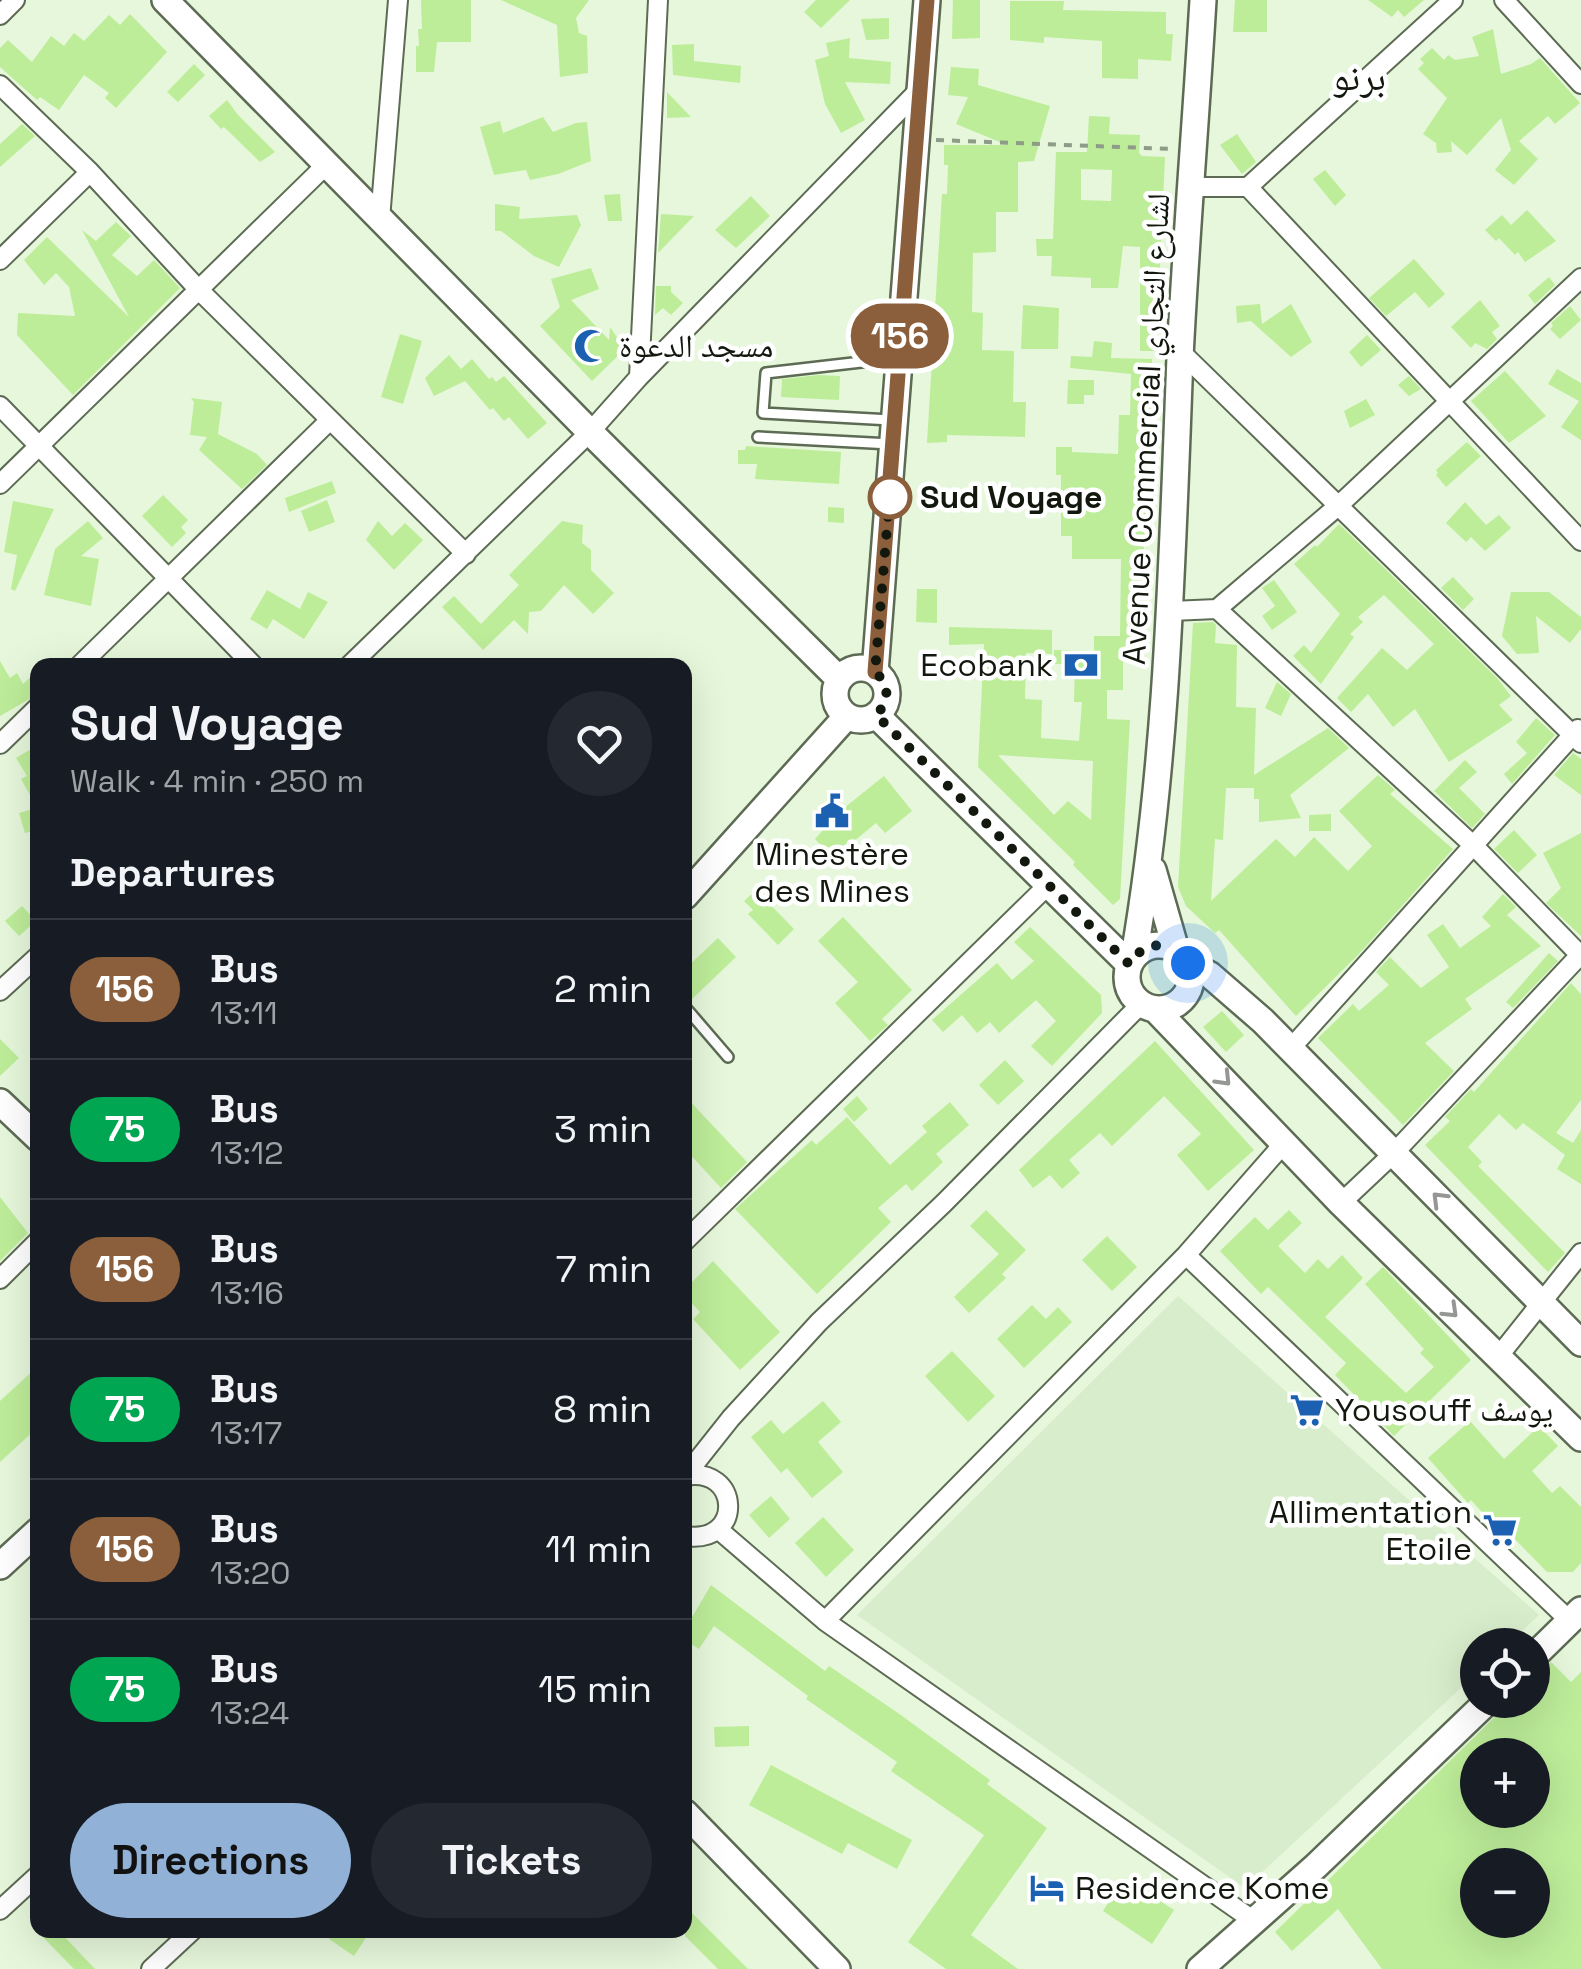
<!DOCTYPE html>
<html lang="en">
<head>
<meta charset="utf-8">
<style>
	body { margin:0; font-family:"Space Grotesk","Noto Naskh Arabic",sans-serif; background:#242831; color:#f1f3f6; height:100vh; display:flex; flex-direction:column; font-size:38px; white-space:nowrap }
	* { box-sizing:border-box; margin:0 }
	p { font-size:32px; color:#9ea1a6 }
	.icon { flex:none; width:55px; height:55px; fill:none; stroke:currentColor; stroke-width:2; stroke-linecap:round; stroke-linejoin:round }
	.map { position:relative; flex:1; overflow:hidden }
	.details { position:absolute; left:30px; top:658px; width:662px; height:1280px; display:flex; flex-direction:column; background:#171b24; border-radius:20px; box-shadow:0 10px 40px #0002 }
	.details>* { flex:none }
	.badge { padding:0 20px; border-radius:32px; font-size:35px; line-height:65px }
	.buttons { position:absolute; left:1460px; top:1628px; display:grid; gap:20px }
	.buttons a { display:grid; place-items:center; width:90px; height:90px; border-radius:50%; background:#171b24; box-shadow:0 10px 40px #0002; font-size:50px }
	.you { position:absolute; width:50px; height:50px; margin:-25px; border:8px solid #fff; border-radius:50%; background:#1a73e8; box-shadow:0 0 0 15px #1a73e833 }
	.map>.badge { position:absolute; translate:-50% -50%; box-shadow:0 0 0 5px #fff }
	h2 { padding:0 40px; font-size:38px; line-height:90px }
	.round { display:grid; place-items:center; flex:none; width:105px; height:105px; border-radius:52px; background:#242831 }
	.overview { display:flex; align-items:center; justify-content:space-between; height:170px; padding:0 40px }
	h1 { font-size:48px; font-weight:600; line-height:75px }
	.cta { display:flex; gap:20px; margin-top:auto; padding:20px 40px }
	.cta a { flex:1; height:115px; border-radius:60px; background:#91b1d7; color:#111; font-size:40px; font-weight:600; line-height:115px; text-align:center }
	.cta a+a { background:#242831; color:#f1f3f6 }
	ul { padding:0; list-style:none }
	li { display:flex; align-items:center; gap:30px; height:140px; padding:0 40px; border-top:2px solid #363941 }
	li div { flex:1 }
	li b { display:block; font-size:38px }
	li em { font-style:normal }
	li .badge { min-width:110px; font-weight:700; text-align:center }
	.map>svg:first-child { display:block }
</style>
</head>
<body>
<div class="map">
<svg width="1581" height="1969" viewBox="0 0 1581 1969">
	<rect width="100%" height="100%" fill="#e6f7db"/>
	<path fill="#d8edcb" d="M1178,1296L1539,1615L1507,1645H1478L1477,1673L1245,1888L857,1615Z"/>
	<path fill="#bded99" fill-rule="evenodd" d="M421,0H471V42H437L434,72H416V46H419L418,29H422Z
		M501,0H589L576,18L579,33L587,36L588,73L560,77L557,25Z
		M816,0H850L821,28L804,12Z
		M953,0H980V38L952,39Z
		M1235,0H1267V32H1233Z
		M1368,0H1424L1404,17L1398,10L1392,17Z
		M1010,1H1064L1063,10L1166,12V34H1173L1171,61L1138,59V79L1102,78V41L1044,37V43L1010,40Z
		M130,14L167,52L116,108L105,98L109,93L84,75L59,110L40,97L37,100L0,67V48L8,40L32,62L51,36L64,46L74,33L84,41L109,15L120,25Z
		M889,18V39L866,40L861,19Z
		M1493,29L1501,74L1531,64L1540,58L1580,103L1555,124L1548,116L1519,141L1538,159L1514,185L1495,170L1511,150L1501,118L1467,155L1451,141L1452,152L1437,153L1436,143L1423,134L1447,98L1418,69L1424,63L1420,59L1432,48L1444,60L1448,55L1455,60L1479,56L1472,37Z
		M850,38L849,58L891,62L890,84L845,82L865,120L841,133L825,104L815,60L829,56L826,43Z
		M694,44V61L741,66L740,83L673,75L672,45Z
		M194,64L205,75L178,102L167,92Z
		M951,67L979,69L978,85L1050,106L1034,161L1018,162V212H996V252L973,253L972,312L983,313L982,350L1014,351L1013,402H1026L1025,437L947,435V442L927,443L942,194H947L948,165H944V145H1007L956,124L968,97L948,95Z
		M667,92L691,117L667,118Z
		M227,100L238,115L275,152L260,162L224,127L221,129L209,116Z
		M1089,116L1110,117L1109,134L1140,135L1139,153L1142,156L1165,157L1159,289H1156V351H1140V247L1123,246L1118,288H1091V278L1051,276L1052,256H1037L1036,239H1053L1056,152H1087ZM1081,169L1112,170L1111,201L1081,200Z
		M543,117L553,132L576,123L587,122L591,161L558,174L530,180L526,170L494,175L480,127L500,121L503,133Z
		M22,124L35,136L0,167V144Z
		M1237,134L1256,162L1242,174L1220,145Z
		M1325,170L1346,195L1335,206L1313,179Z
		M620,194L622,221H608L604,195Z
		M751,196L770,216L736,248L715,230Z
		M495,204L520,207L519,219L577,215L581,225L559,267L534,256L501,231H495Z
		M1527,210L1556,241L1525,262L1518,252L1515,255L1499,238L1496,241L1485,230L1502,215L1511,225Z
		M661,214L694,216L658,253Z
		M116,222L131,236L112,255L137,276L154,260L180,288L73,395L17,335L18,313L75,316L69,287L56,273L44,285L24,260L47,237L129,317L82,230L96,241Z
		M1414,259L1445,294L1429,308L1415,292L1386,316L1369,298Z
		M591,268L599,289L571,300L609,340L610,327L625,349L592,381L540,326L560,307L551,279Z
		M1549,277L1555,285L1535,304L1528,295Z
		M656,286H671V292L683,303L671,315L663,308L655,315Z
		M1480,300L1500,326L1492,332L1497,339L1487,349L1475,343L1471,348L1451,327Z
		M1260,304L1262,324L1291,304L1312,342L1291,357L1251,321L1237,323L1236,306Z
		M1023,305L1059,308L1058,349H1021Z
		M1570,306L1581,320L1560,339L1550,329L1553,326L1551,323Z
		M400,334L422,341L403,404L381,397Z
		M1367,335L1381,350L1361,367L1349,352Z
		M1094,341L1112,343L1111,358L1152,359L1143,567H1147V620L1139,619V657H1123V690H1107V719L1130,720L1120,899L1113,905L1073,865L1075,862L978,767L984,644L949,645V627L1052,630V654L1026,653L1025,699L1042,700L1041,738L1079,741L1082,702H1074L1075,664H1054V650L1094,651V636H1120L1121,559H1072V536H1061V475H1056V447H1072V452L1118,454L1119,415H1130L1131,374L1070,368L1071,356L1092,357ZM998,755L1093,761L1091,820L1068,801L1054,815Z
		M449,355L461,369L472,359L489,379L492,377L496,382L504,376L547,423L528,439L509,417L504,421L493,408L490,410L465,381L434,396L425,378Z
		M1557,369L1581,383V440L1561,427L1579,401L1548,384Z
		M1505,371L1546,416L1509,443L1471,401Z
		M819,375L840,376L839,400L781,397L782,379Z
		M1409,376L1421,389L1409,396L1398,385Z
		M1068,380H1094V395H1084V404H1067Z
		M191,398L222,402L218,434L257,454L267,465L242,489L199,450L207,437L190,435L194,402Z
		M1366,399L1375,415L1350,428L1344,411Z
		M1467,442L1481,456L1446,487L1436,475L1438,473L1436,470Z
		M746,446L841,452L839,484L755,479L757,464H738V450H745Z
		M332,481L336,493L289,512L285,498Z
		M163,495L188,520L181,527L186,533L172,547L142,516Z
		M327,500L335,522L309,532L301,511Z
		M13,501L54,509L15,591L11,589L17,555L4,552Z
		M1465,502L1486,525L1499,515L1511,528L1485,551L1471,537L1466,542L1446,523Z
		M828,507L844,508V523L828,522Z
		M88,521L103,538L81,556L99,559L91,606L44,595L55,549Z
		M378,521L392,536L405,523L423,540L394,570L366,540Z
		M562,521L583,525L582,543L591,550V570L614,593L593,614L564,585L541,611L529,612L528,634L514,620L483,650L442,607L454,596L481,624L519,585L509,575Z
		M1339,524L1497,678L1511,696L1499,705L1513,720L1449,762L1415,709L1393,727L1368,694L1351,712L1337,698L1382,648L1407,670L1434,644L1384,595L1358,617L1363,622L1350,634L1354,637L1321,684L1293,656L1304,645L1311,653L1340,614L1294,564L1315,545L1317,547Z
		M1453,577L1474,599L1463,610L1441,588Z
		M1274,580L1297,612L1272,630L1262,616L1275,606L1262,588Z
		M917,589H937V623L916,622Z
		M267,590L300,609L308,592L328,602L304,639L273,619L267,629L250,619Z
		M1511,592H1549L1581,617V629L1570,643L1536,616L1539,653L1517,654L1502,636Z
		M1213,622L1216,625L1215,643L1237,645L1236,707L1256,708L1254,775L1328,728L1349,748L1290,795L1301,818L1259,822V799H1254V788H1226L1223,840L1215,839L1211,901L1276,839L1295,857L1314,837L1348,871L1372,846L1339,811L1378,775L1395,790L1390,794L1453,849L1358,955L1296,1016L1219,930L1215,933L1186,906L1178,887L1193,623Z
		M0,661L10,678L17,673L23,684L38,670V694L0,716Z
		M1277,682L1291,694L1281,716L1265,708Z
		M1536,718L1555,735L1512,784L1504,774L1527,753L1516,742Z
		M38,745V830L25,833L19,813L37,808L21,779L27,776L16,758Z
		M1573,753L1581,759V795L1554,775Z
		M1465,760L1477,772L1459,788L1485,814L1472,828L1434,791Z
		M884,776L912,811L885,833L876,823L853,842L857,845L838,863L815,839L839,812Z
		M1331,814V831H1309V815Z
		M1514,830L1537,855L1518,873L1494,849Z
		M1581,833V936L1546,903L1561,888L1543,853Z
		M756,890L794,929L778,945L748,914L753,910L744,901Z
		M1503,894L1516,907L1507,915L1541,946L1465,999L1472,1009L1425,1043L1454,1071L1403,1125L1318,1038L1353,1004L1359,1011L1389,985L1376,972L1390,957L1421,988L1449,967L1427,935L1443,924L1460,948L1491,926L1482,917Z
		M22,906L36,921L19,936L5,921Z
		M843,917L912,990L882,1019L888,1025L870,1041L835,1003L858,982L818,941Z
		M1030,927L1101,995L1102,1013L1052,1066L1031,1046L1056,1021L1036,1000L999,1033L990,1022L977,1033L962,1015L943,1032L932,1020L997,963L1012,980L1034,961L1014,942Z
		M718,938L736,957L690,1001L685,999V969Z
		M1549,953L1558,961L1513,1008L1506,1002Z
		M1571,983L1581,994V1100L1556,1133L1573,1143L1581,1130V1184L1557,1169L1565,1155L1523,1123L1516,1130L1499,1114L1468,1147L1482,1162L1478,1166L1565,1253L1548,1272L1425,1145L1450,1121L1445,1117L1471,1089L1474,1092Z
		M1222,1011L1244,1035L1226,1052L1203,1027Z
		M0,1039L19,1058L0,1076Z
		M1155,1041L1254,1150L1208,1191L1177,1155L1201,1134L1164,1096L1112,1146L1100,1133L1069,1160L1080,1173L1062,1189L1050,1175L1033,1188L1019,1170Z
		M1005,1060L1024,1081L998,1105L979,1085Z
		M685,1096L747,1162L721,1188L685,1149Z
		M857,1096L868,1109L854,1122L843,1109Z
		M950,1102L969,1125L936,1154L943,1162L912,1191L906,1184L878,1208L891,1222L817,1294L735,1209L812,1140L816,1145L847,1117L890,1165L927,1132L922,1126Z
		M0,1197L28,1233L0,1261Z
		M986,1210L1026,1250L1002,1274L1006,1278L969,1313L954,1297L999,1254L970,1226Z
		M1289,1210L1302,1223L1278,1246L1305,1273L1318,1259L1328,1269L1342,1255L1363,1278L1325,1317L1406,1393L1434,1367L1420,1353L1424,1349L1365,1284L1383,1267L1471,1360L1394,1436L1335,1375L1346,1363L1268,1287L1261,1294L1220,1251L1255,1217L1268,1230Z
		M1107,1236L1137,1267L1112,1291L1082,1260Z
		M713,1261L780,1332L740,1370L693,1319L700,1312L685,1296V1289Z
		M1032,1305L1046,1319L1058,1307L1072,1322L1024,1368L997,1339Z
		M952,1351L995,1396L968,1422L925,1376Z
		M38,1366V1427L0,1462V1401Z
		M823,1401L841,1422L818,1442L843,1472L812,1498L787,1468L781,1473L751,1437L771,1420L783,1434Z
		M1470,1421L1504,1459L1539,1426L1558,1446L1532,1471L1552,1493L1560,1486L1581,1507V1563L1573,1572H1547L1507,1531L1502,1535L1471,1500L1468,1503L1428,1458Z
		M771,1496L790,1519L769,1538L749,1515Z
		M823,1517L854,1550L826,1577L795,1543Z
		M711,1585L825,1671L829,1666L898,1713L990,1780L987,1784L1047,1828L971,1935L1018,1969H946L908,1942L984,1835L891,1771L897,1762L806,1699L808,1696L714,1626L699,1649L685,1640V1629Z
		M1551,1662L1571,1682L1581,1672V1969H1382L1338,1909L1292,1951L1275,1932L1500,1712L1505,1700H1532V1674ZM1478,1755H1532V1810H1478ZM1478,1865H1532V1920H1478Z
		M749,1726V1746L715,1747L714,1727Z
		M771,1765L912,1840L897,1869L848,1843L842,1854L749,1805Z
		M1124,1878L1174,1910L1152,1944L1103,1911Z
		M685,1906L748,1969H718L685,1936Z
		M36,1930H58L95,1969H74Z
		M336,1930H371L354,1956L329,1939Z"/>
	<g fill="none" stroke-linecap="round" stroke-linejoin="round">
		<g stroke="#5d6b54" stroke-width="14">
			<path id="lane" d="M891,420L763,413L766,373L896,358
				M758,437L891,444
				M685,1007L728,1057"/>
		</g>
		<g stroke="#5d6b54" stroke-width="22">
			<path id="street" d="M1504,0L1581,84
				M0,15L15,0
				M0,85L90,172L198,289L466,554
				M1191,187H1248L1453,0
				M1248,187L1581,541
				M380,219L398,0
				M0,260L90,172
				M1181,352L1581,743
				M639,377L658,0
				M0,406L253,665
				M0,484L328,163
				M1217,609L1474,846L1581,956
				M1171,611L1217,609L1338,506L1581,278
				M80,665L330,420
				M350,665L590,432L639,377L920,89
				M0,744L38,707
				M0,991L38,956
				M1291,1048L1578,729
				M1341,1203L1394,1153L1581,954
				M685,1241L1047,886
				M1186,1255L1570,1621
				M0,1279L38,1241
				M1498,1357L1581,1253
				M685,1476L731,1418L819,1322L944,1203L1141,1004
				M685,1476C740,1465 745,1545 685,1536
				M719,1530L825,1621L1254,1921
				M825,1621L1186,1255L1285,1142
				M0,1910L38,1875
				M151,1969L193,1930"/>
		</g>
		<g stroke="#5d6b54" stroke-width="30">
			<path id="secondary" d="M165,0L590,432L839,679
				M835 694a26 26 0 1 1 52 0a26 26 0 1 1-52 0Z
				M875,672L927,0
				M876,715L1129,964
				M1153,870L1176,950
				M685,896L847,716
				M1127 977a32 32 0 1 1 64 0a32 32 0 1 1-64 0Z
				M1134,956C1168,758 1172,557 1180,357C1186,238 1196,119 1203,0
				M1188,963L1210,975L1263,1021L1581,1343
				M1156,1010L1341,1203L1581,1438
				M0,1102L38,1138
				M0,1566L38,1531
				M1532,1658L1581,1610
				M685,1813L837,1969
				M1200,1969L1316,1866L1489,1700"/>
		</g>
		<path stroke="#8e9b86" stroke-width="4" stroke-dasharray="8 8" stroke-linecap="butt" d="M936,140L1172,149"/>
		<use href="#lane" stroke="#fff" stroke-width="9"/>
		<use href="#street" stroke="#fff" stroke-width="18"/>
		<use href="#secondary" stroke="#fff" stroke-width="25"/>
	</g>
	<defs><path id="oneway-chevron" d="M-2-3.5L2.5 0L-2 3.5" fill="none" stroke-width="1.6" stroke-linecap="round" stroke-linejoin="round" transform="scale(2.5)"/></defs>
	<g stroke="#949793">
		<use href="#oneway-chevron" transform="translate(1224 1079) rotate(46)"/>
		<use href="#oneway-chevron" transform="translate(1439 1199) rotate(-135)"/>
		<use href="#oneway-chevron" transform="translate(1451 1311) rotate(44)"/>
	</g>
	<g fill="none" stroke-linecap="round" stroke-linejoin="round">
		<g stroke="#fff" stroke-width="22">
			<path id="line" d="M875,672L927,0"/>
		</g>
		<use href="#line" stroke="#8b5e3c" stroke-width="15"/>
		<path stroke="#12180e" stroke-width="10" stroke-dasharray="0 18" d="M890,497L891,480L875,672C890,685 890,701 876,715L1129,964C1144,940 1172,939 1188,963"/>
	</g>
	<defs>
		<g id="mosque-bare" transform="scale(2.7)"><path d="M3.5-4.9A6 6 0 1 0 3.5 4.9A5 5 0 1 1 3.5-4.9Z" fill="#1c61b1" stroke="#fff" stroke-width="2.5" paint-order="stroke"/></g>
		<g id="bank-bare" transform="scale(2.7)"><path d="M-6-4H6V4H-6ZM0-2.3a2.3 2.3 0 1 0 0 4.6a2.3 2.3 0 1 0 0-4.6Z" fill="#1c61b1" stroke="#fff" stroke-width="2.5" paint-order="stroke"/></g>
		<g id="civic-bare" transform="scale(2.7)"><path d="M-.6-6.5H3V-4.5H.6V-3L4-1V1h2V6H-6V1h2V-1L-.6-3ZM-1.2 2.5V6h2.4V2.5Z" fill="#1c61b1" stroke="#fff" stroke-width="2.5" paint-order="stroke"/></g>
		<g id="supermarket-bare" transform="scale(2.7)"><path d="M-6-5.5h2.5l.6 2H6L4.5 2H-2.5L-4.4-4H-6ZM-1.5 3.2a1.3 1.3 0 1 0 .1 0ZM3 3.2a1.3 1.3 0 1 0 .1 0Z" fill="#1c61b1" stroke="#fff" stroke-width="2.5" paint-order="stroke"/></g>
		<g id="hotel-bare" transform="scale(2.7)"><path d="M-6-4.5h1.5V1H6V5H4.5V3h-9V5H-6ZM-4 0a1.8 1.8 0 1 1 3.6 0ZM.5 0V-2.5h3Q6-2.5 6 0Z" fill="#1c61b1" stroke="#fff" stroke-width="2.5" paint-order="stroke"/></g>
	</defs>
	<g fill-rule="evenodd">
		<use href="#mosque-bare" x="591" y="346"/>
		<use href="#bank-bare" x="1081" y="665"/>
		<use href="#civic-bare" x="832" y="811"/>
		<use href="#supermarket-bare" x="1307" y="1410"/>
		<use href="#supermarket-bare" x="1500" y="1530"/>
		<use href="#hotel-bare" x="1047" y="1888"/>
	</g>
	<circle fill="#fff" stroke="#8b5e3c" stroke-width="5" cx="890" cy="497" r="20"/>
	<g text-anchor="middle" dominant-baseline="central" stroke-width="9" stroke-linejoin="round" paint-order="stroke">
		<g font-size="32" fill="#12180e" stroke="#fff" text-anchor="start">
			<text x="619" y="346">مسجد الدعوة</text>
			<text x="1053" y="665" text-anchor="end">Ecobank</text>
			<text x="832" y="854" text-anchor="middle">Minestère<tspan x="832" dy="37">des Mines</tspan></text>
			<text x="1335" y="1410">Yousouff يوسف</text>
			<text x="1472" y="1512" text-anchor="end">Allimentation<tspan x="1472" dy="37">Etoile</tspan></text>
			<text x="1075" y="1888">Residence Kome</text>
		</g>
		<g font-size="32" fill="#12180e" stroke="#fff">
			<text transform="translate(1146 429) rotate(-87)">Avenue Commercial لشارع التجاري</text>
		</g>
		<g font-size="32" font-weight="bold" fill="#12180e" stroke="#fff" text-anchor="start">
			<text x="920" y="497">Sud Voyage</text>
		</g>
		<g font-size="38" fill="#12180e" stroke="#fff">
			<text x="1359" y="77">برنو</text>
		</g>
	</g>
</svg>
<div class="buttons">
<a><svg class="icon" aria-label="locate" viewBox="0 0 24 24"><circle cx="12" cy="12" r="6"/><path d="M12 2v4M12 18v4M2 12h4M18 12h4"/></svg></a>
<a>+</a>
<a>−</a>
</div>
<div class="you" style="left:1188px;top:963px"></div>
<b class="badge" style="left:900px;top:336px;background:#8b5e3c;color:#fff">156</b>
<section class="details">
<div class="overview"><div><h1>Sud Voyage</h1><p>Walk · 4 min · 250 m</p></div><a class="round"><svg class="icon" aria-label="heart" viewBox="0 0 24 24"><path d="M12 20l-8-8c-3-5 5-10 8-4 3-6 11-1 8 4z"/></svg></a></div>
<h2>Departures</h2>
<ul>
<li><span class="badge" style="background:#8b5e3c;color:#fff">156</span><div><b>Bus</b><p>13:11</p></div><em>2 min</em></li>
<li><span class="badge" style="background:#00a651;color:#fff">75</span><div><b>Bus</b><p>13:12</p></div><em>3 min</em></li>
<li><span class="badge" style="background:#8b5e3c;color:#fff">156</span><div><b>Bus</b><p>13:16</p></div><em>7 min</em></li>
<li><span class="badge" style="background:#00a651;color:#fff">75</span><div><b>Bus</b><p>13:17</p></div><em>8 min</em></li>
<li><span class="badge" style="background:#8b5e3c;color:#fff">156</span><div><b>Bus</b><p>13:20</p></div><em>11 min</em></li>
<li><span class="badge" style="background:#00a651;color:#fff">75</span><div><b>Bus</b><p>13:24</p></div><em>15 min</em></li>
</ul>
<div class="cta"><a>Directions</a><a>Tickets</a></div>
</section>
</div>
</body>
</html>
